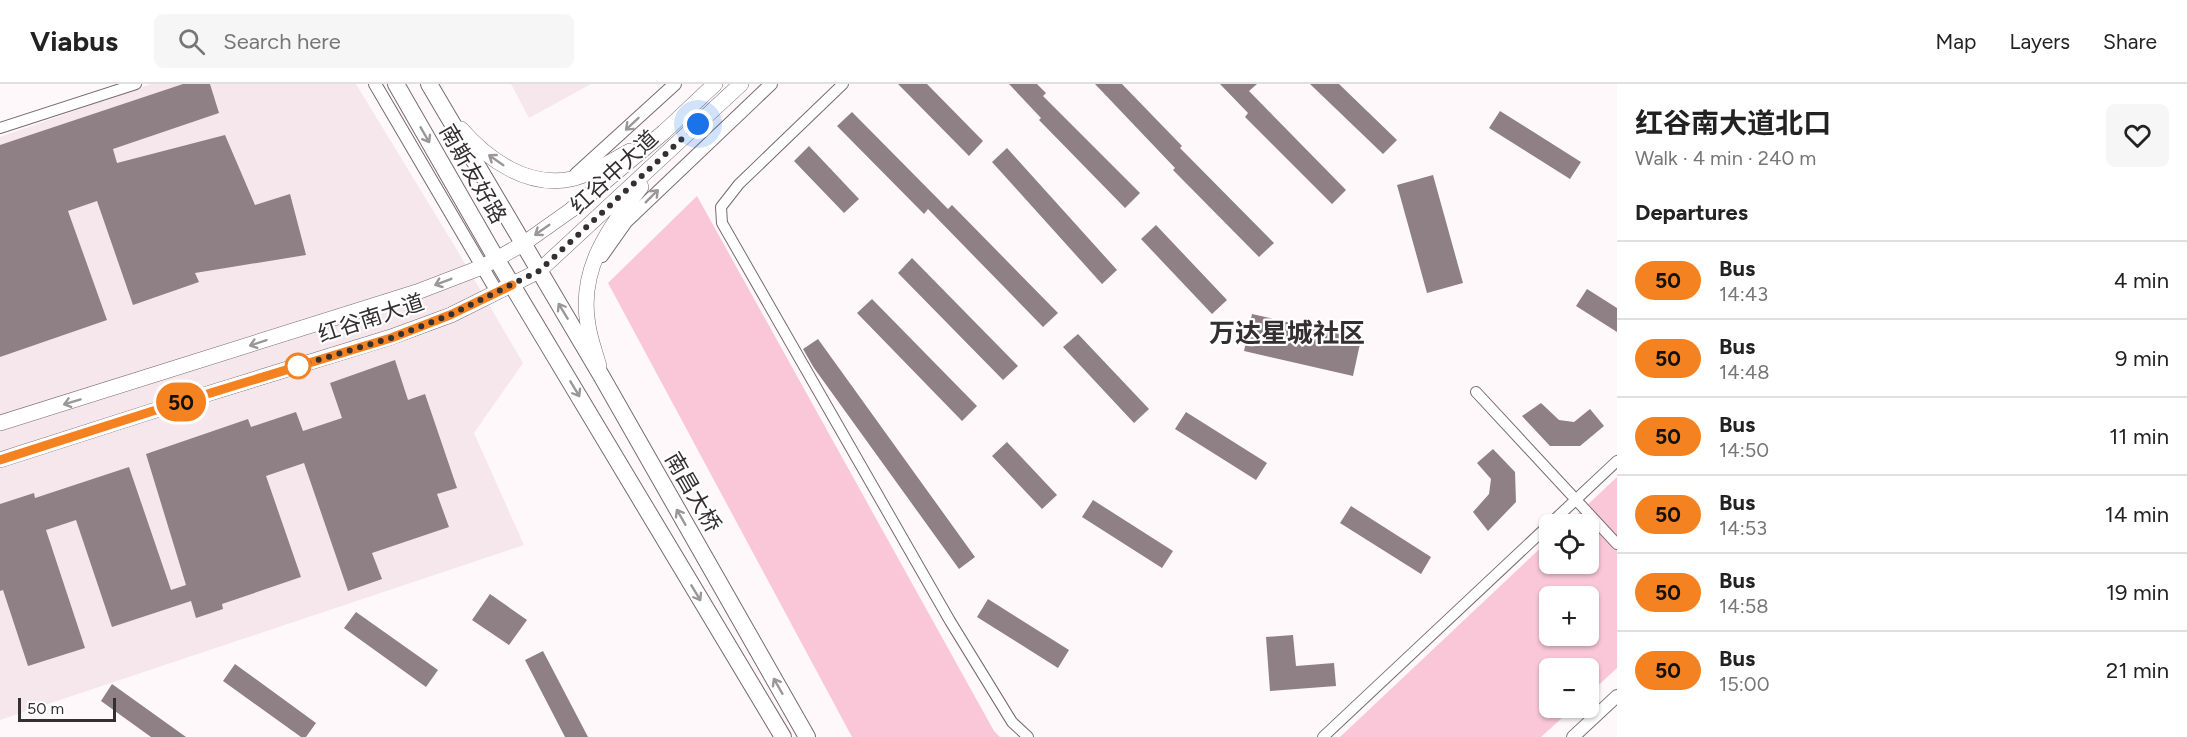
<!DOCTYPE html>
<html lang="en">
<head>
<meta charset="utf-8">
<style>
	body { margin:0; font-family:Figtree,"Noto Sans SC",sans-serif; background:#f6f6f6; color:#222; height:100vh; display:flex; flex-direction:column; font-size:22px; white-space:nowrap }
	* { box-sizing:border-box; margin:0 }
	p { font-size:20px; color:#767676 }
	.icon { flex:none; width:33px; height:33px; fill:none; stroke:currentColor; stroke-width:2; stroke-linecap:round; stroke-linejoin:round }
	.map { position:relative; flex:1; overflow:hidden }
	.sheet { display:flex; flex-direction:column; background:#fff; width:570px }
	.sheet>* { flex:none }
	.badge { padding:0 12px; border-radius:20px; font-size:21px; line-height:39px }
	.fabs { position:absolute; left:1539px; top:430px; display:grid; gap:12px }
	.fabs a { display:grid; place-items:center; width:60px; height:60px; border-radius:9px; background:#fff; box-shadow:0 2px 4px #0004; font-size:30px }
	.scale { position:absolute; left:18px; bottom:15px; width:98px; box-sizing:border-box; padding-left:6px; border:3px solid #342f30; border-top:0; font-size:16px; line-height:21px; white-space:nowrap; color:#342f30; -webkit-text-stroke:4px #fff; paint-order:stroke }
	.you { position:absolute; width:30px; height:30px; margin:-15px; border:4px solid #fff; border-radius:50%; background:#1a73e8; box-shadow:0 0 0 9px #1a73e833 }
	.map>.badge { position:absolute; translate:-50% -50%; box-shadow:0 0 0 3px #fff }
	h2 { padding:0 18px; font-size:22px; line-height:54px }
	.round { display:grid; place-items:center; flex:none; width:63px; height:63px; border-radius:9px; background:#f6f6f6 }
	.head { display:flex; align-items:center; justify-content:space-between; height:102px; padding:0 18px }
	h1 { font-size:28px; font-weight:700; line-height:45px }
	ul { padding:0; list-style:none }
	li { display:flex; align-items:center; gap:18px; height:78px; padding:0 18px; border-top:2px solid #e0e0e0 }
	li div { flex:1 }
	li b { display:block; font-size:22px }
	li em { font-style:normal }
	li .badge { min-width:66px; font-weight:700; text-align:center }
	header { display:flex; align-items:center; gap:36px; box-sizing:border-box; height:84px; padding:0 30px; background:#fff; border-bottom:2px solid #e0e0e0 }
	header strong { font-size:28px }
	nav { display:flex; gap:33px; margin-inline-start:auto; font-size:21px }
	.search { width:420px; height:54px; background:#f6f6f6; display:flex; align-items:center; gap:15px; box-sizing:border-box; padding:0 21px; border-radius:9px; color:#767676; font-size:22px }
	main { display:flex; flex:1; min-height:0 }
	.map>svg:first-child { display:block }
</style>
</head>
<body>
<header>
<strong>Viabus</strong>
<div class="search"><svg class="icon" aria-label="search" viewBox="0 0 24 24"><circle cx="10" cy="10" r="6"/><path d="M15 15l6 6"/></svg>Search here</div>
<nav><a>Map</a><a>Layers</a><a>Share</a></nav>
</header>
<main>
<div class="map">
<svg width="1617" height="653" viewBox="0 0 1617 653">
	<rect width="100%" height="100%" fill="#fef8fa"/>
	<path fill="#f5e7eb" d="M151,0H356L454,161L523,279L474,349L524,461L0,636V53Z
		M511,0H591L529,34Z"/>
	<path fill="#fac7d8" fill-rule="evenodd" d="M697,112L994,647L1000,653H852L608,199Z
		M1617,393V584L1589,610L1588,585H1550V624H1573L1541,653H1340L1549,456L1550,480H1588V441H1566ZM1550,513H1588V552H1550Z"/>
	<path fill="#8e8084" d="M183,0H210L219,29L113,65L117,79L225,51L255,121L290,110L306,171L195,189L199,198L133,221L97,117L68,127L107,236L0,273V61Z
		M898,0H927L983,57L969,72Z
		M1009,0H1037L1046,9L1043,12L1140,109L1125,124L1039,36L1041,34Z
		M1095,0H1122L1182,62L1180,64L1274,159L1259,173L1173,86L1175,84Z
		M1220,0H1257L1249,7L1346,106L1332,120L1245,33L1248,29Z
		M1310,0H1339L1397,56L1383,70Z
		M1500,27L1581,78L1570,95L1489,44Z
		M852,28L948,125L952,121L1058,229L1043,243L928,125L924,130L837,42Z
		M809,62L859,115L844,129L794,77Z
		M1007,64L1117,186L1102,200L992,78Z
		M1433,91L1463,199L1427,209L1397,101Z
		M1156,141L1227,216L1212,230L1141,155Z
		M912,174L1018,282L1003,296L898,189Z
		M1587,205L1617,224V248L1576,222Z
		M872,215L977,322L962,337L857,229Z
		M1252,230L1361,255L1353,292L1244,267Z
		M1078,250L1149,325L1134,339L1063,263Z
		M818,255L975,473L959,485L814,284L803,265Z
		M395,276L408,316L425,310L457,404L437,410L449,443L372,469L382,495L348,507L304,379L266,392L301,493L222,520L223,525L196,534L191,517L112,543L76,436L46,446L85,564L28,582L3,506L0,507V420L34,409L35,414L129,383L171,506L186,501L146,370L248,335L251,343L296,328L303,347L342,334L330,299Z
		M1541,319L1559,336L1574,338L1590,325L1604,342L1580,362H1550L1522,332Z
		M1186,328L1267,379L1256,396L1175,345Z
		M1007,358L1057,411L1042,425L992,372Z
		M1493,365L1515,388L1516,418L1488,447L1473,428L1489,410L1491,395L1477,379Z
		M1093,416L1173,467L1162,484L1082,433Z
		M1351,422L1431,473L1421,490L1340,439Z
		M490,510L527,536L509,561L472,536Z
		M988,515L1069,566L1058,584L977,533Z
		M356,528L438,586L426,603L344,544Z
		M1293,551L1296,582L1334,579L1336,602L1270,607L1266,553Z
		M543,567L588,653H565L525,576Z
		M235,580L316,639L306,653H301L223,597Z
		M112,600L186,653H151L101,617Z"/>
	<g fill="none" stroke-linecap="round" stroke-linejoin="round">
		<g stroke="#786b6f" stroke-width="12">
			<path id="minor" d="M843,0L739,100L721,123L722,139L950,537L1012,638L1028,653
				M0,44L136,0
				M1476,308L1617,460
				M1323,653L1617,377"/>
		</g>
		<g stroke="#786b6f" stroke-width="14">
			<path id="tertiary" d="M375,0L497,208
				M576,90L675,0
				M602,172L626,138L771,0
				M1573,653L1617,612"/>
		</g>
		<g stroke="#786b6f" stroke-width="16">
			<path id="secondary" d="M461,45C488,76 528,104 571,95C592,90 612,77 630,67
				M599,282C595,268 590,255 588,241C578,185 609,144 641,103
				M0,339L417,208L482,183L523,160L571,126L664,48L715,0
				M0,376L181,318L391,253L451,231L539,187L741,0"/>
		</g>
		<g stroke="#786b6f" stroke-width="18">
			<path id="trunk" d="M396,0L497,176L783,653
				M429,0L602,293L807,653"/>
		</g>
		<use href="#minor" stroke="#fff" stroke-width="10"/>
		<use href="#tertiary" stroke="#fff" stroke-width="12"/>
		<use href="#secondary" stroke="#fff" stroke-width="15"/>
		<use href="#trunk" stroke="#fff" stroke-width="16"/>
	</g>
	<defs><path id="oneway-shaft" d="M-6 0H5M1.5-3L5.5 0L1.5 3" fill="none" stroke-width="1.6" stroke-linecap="round" stroke-linejoin="round" transform="scale(1.5)"/></defs>
	<g stroke="#9a9798">
		<use href="#oneway-shaft" transform="translate(632 40) rotate(137)"/>
		<use href="#oneway-shaft" transform="translate(425 51) rotate(60)"/>
		<use href="#oneway-shaft" transform="translate(496 76) rotate(-145)"/>
		<use href="#oneway-shaft" transform="translate(652 112) rotate(-45)"/>
		<use href="#oneway-shaft" transform="translate(542 146) rotate(145)"/>
		<use href="#oneway-shaft" transform="translate(443 198) rotate(159)"/>
		<use href="#oneway-shaft" transform="translate(563 227) rotate(-121)"/>
		<use href="#oneway-shaft" transform="translate(258 259) rotate(162)"/>
		<use href="#oneway-shaft" transform="translate(575 305) rotate(59)"/>
		<use href="#oneway-shaft" transform="translate(72 318) rotate(163)"/>
		<use href="#oneway-shaft" transform="translate(681 433) rotate(-120)"/>
		<use href="#oneway-shaft" transform="translate(696 509) rotate(59)"/>
		<use href="#oneway-shaft" transform="translate(778 602) rotate(-120)"/>
	</g>
	<g fill="none" stroke-linecap="round" stroke-linejoin="round">
		<g stroke="#fff" stroke-width="14">
			<path id="line" d="M0,376L181,318L391,254L450,231L512,201"/>
		</g>
		<use href="#line" stroke="#f58220" stroke-width="9"/>
		<path stroke="#342f30" stroke-width="6" stroke-dasharray="0 10.8" d="M298,282L391,254L450,231L539,187L698,40"/>
	</g>
	<circle fill="#fff" stroke="#f58220" stroke-width="3" cx="298" cy="282" r="12"/>
	<g text-anchor="middle" dominant-baseline="central" stroke-width="4.5" stroke-linejoin="round" paint-order="stroke">
		<g font-size="22" fill="#342f30" stroke="#fff">
			<text transform="translate(614 88) rotate(-43)">红谷中大道</text>
			<text transform="translate(473 90) rotate(60)">南斯友好路</text>
			<text transform="translate(371 234) rotate(-18)">红谷南大道</text>
			<text transform="translate(693 408) rotate(60)">南昌大桥</text>
		</g>
		<g font-size="26" font-weight="bold" fill="#342f30" stroke="#fff">
			<text x="1287" y="249">万达星城社区</text>
		</g>
	</g>
</svg>
<div class="fabs">
<a><svg class="icon" aria-label="locate" viewBox="0 0 24 24"><circle cx="12" cy="12" r="6"/><path d="M12 2v4M12 18v4M2 12h4M18 12h4"/></svg></a>
<a>+</a>
<a>−</a>
</div>
<div class="scale">50 m</div>
<div class="you" style="left:698px;top:40px"></div>
<b class="badge" style="left:181px;top:318px;background:#f58220;color:#111">50</b>
</div>
<section class="sheet">
<div class="head"><div><h1>红谷南大道北口</h1><p>Walk · 4 min · 240 m</p></div><a class="round"><svg class="icon" aria-label="heart" viewBox="0 0 24 24"><path d="M12 20l-8-8c-3-5 5-10 8-4 3-6 11-1 8 4z"/></svg></a></div>
<h2>Departures</h2>
<ul>
<li><span class="badge" style="background:#f58220;color:#111">50</span><div><b>Bus</b><p>14:43</p></div><em>4 min</em></li>
<li><span class="badge" style="background:#f58220;color:#111">50</span><div><b>Bus</b><p>14:48</p></div><em>9 min</em></li>
<li><span class="badge" style="background:#f58220;color:#111">50</span><div><b>Bus</b><p>14:50</p></div><em>11 min</em></li>
<li><span class="badge" style="background:#f58220;color:#111">50</span><div><b>Bus</b><p>14:53</p></div><em>14 min</em></li>
<li><span class="badge" style="background:#f58220;color:#111">50</span><div><b>Bus</b><p>14:58</p></div><em>19 min</em></li>
<li><span class="badge" style="background:#f58220;color:#111">50</span><div><b>Bus</b><p>15:00</p></div><em>21 min</em></li>
</ul>
</section>
</main>
</body>
</html>
